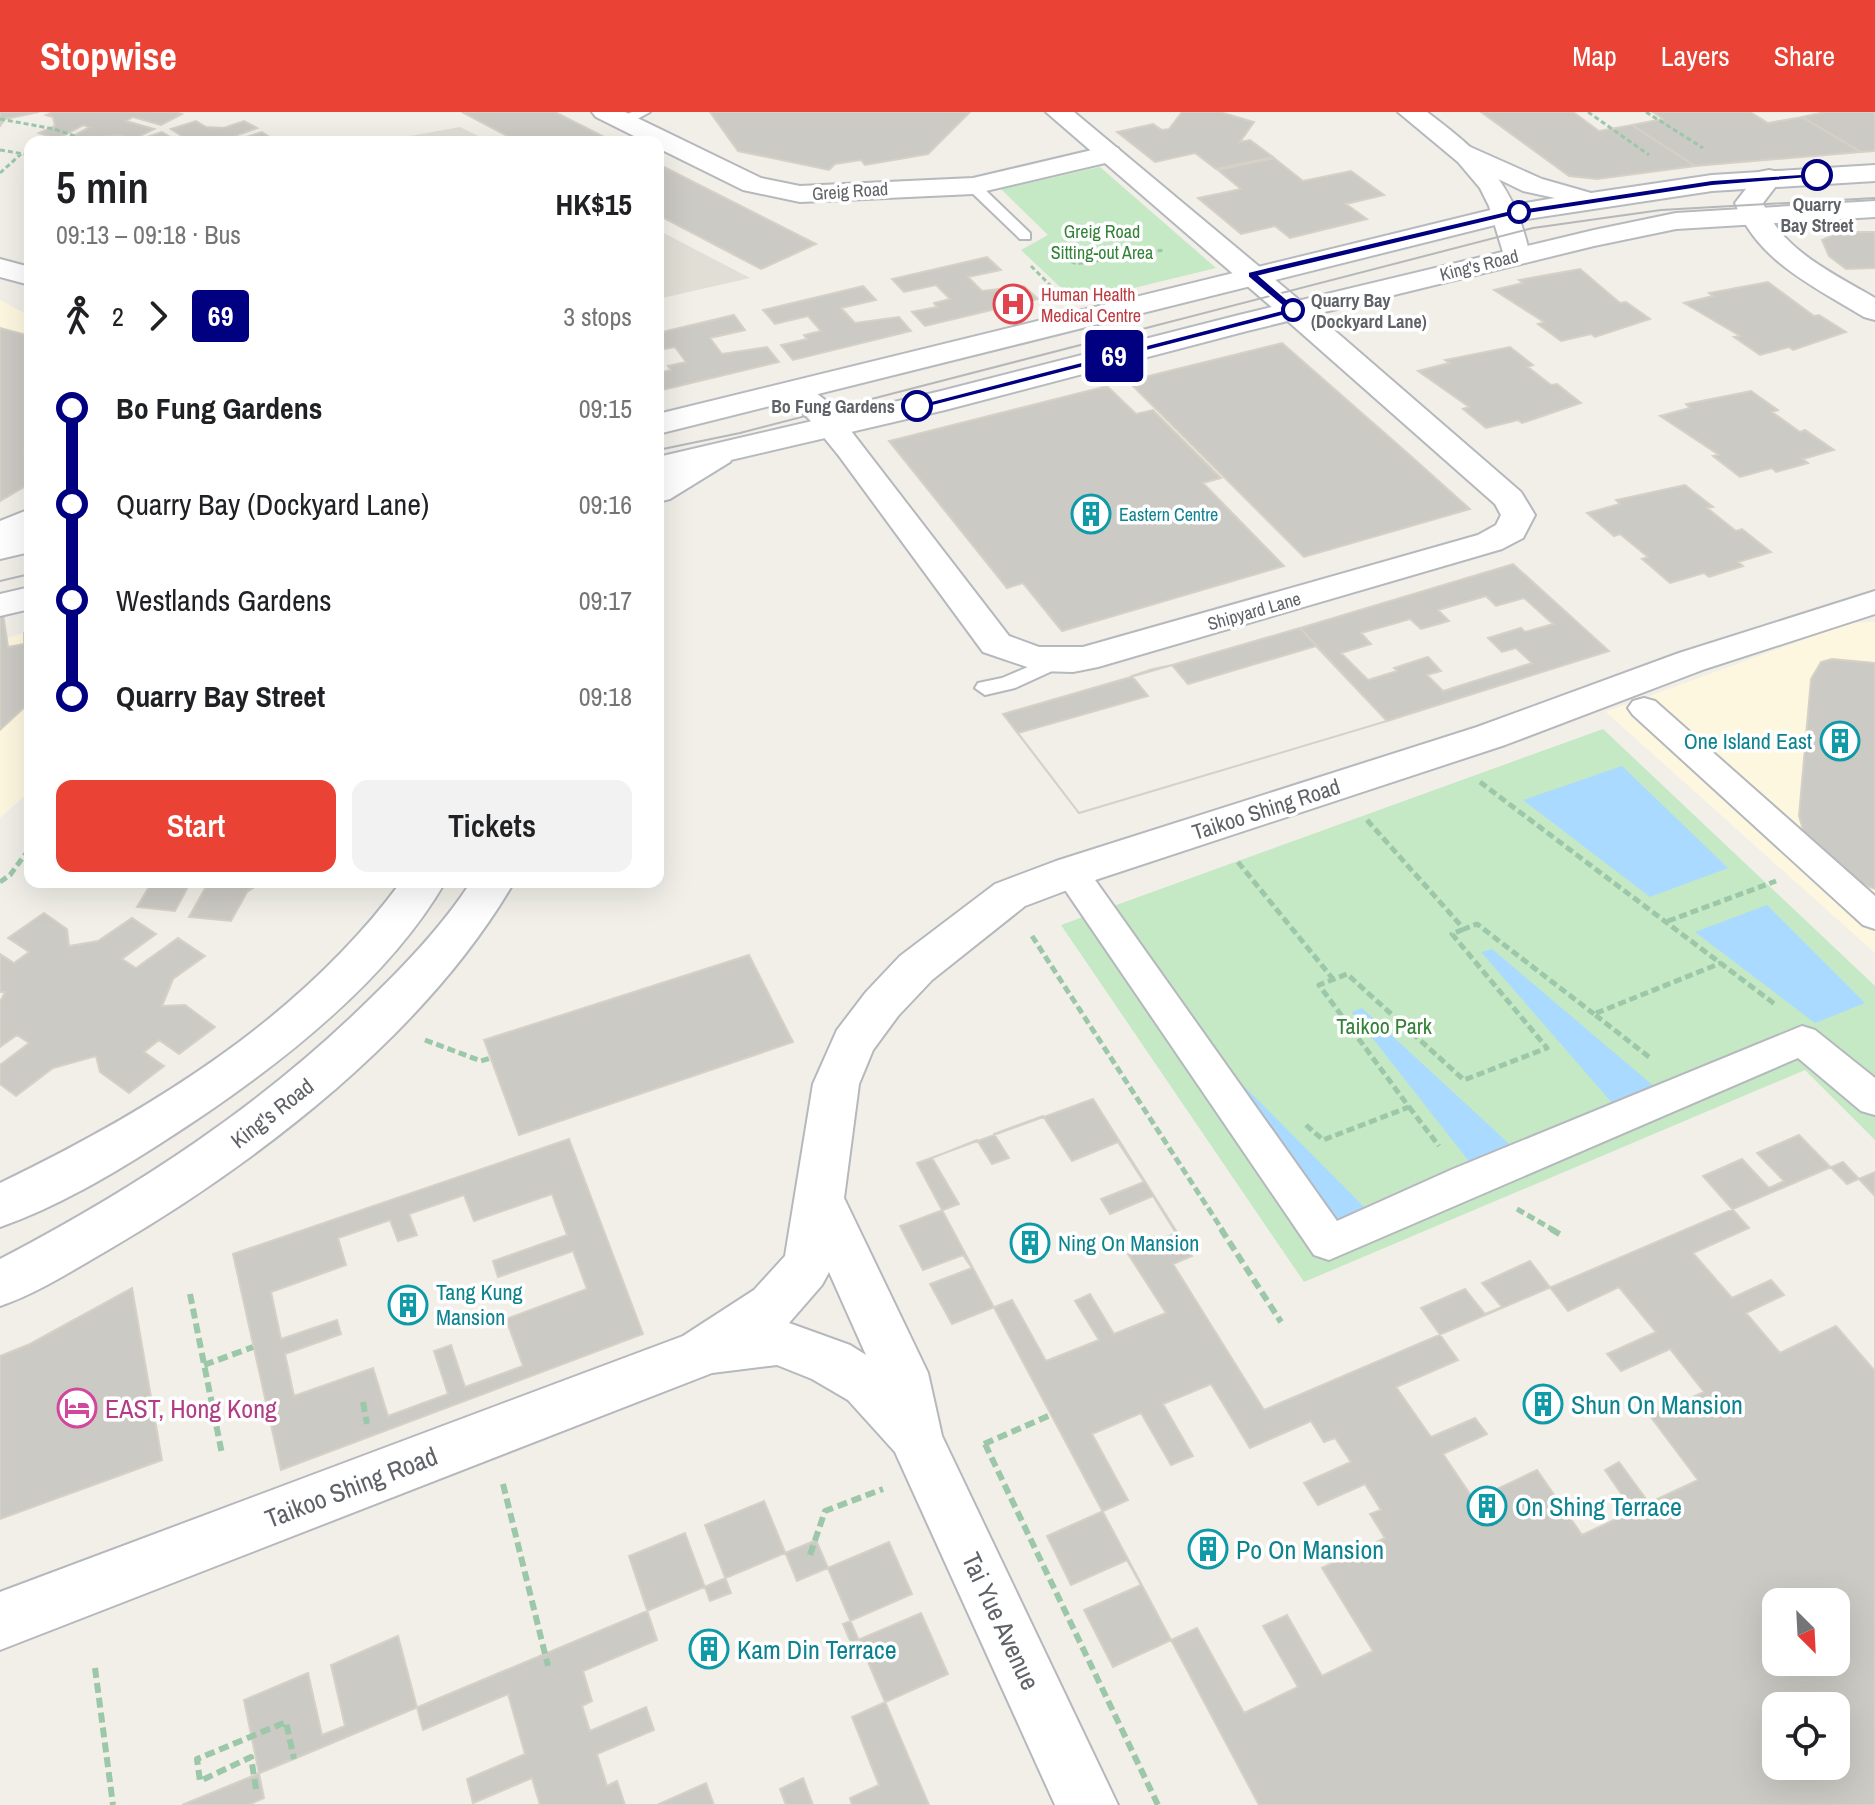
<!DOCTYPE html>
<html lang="en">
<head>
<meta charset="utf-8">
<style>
	body { margin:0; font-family:"Archivo Narrow",sans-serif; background:#f2f2f2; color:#202124; height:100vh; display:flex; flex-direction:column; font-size:30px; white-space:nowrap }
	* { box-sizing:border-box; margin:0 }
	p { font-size:26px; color:#757577 }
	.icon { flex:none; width:44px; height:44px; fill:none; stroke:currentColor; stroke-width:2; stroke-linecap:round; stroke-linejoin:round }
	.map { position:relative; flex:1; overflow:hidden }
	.panel { position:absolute; left:24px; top:24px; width:640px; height:752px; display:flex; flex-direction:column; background:#fff; border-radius:16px; box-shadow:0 8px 32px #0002 }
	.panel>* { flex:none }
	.badge { padding:0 16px; border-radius:6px; font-size:28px; line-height:52px }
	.needle { width:52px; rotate:156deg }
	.buttons { position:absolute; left:1762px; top:1476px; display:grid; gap:16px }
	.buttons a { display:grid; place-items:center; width:88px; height:88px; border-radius:16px; background:#fff; box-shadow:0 8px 32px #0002; font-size:40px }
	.map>.badge { position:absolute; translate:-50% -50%; box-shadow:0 0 0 4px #fff }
	.legs { display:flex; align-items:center; gap:12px; height:88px; padding:0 32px; font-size:26px }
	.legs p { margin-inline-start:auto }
	.overview { display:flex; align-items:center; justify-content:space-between; height:136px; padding:0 32px }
	h1 { font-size:44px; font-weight:600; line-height:60px }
	.action { display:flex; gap:16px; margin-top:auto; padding:16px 32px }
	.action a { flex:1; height:92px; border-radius:16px; background:#ea4335; color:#fff; font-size:32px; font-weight:600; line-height:92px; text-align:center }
	.action a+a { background:#f2f2f2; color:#202124 }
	ul { padding:0 32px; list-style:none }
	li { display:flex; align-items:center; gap:28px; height:96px; font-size:30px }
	li i { display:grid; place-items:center; width:12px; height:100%; margin:0 10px; background:currentColor }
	li i::after { content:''; width:20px; height:20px; margin:-10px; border:6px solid; border-radius:50%; background:#fff }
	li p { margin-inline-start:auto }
	li:first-child i { background:linear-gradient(#0000 50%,currentColor 0) }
	li:last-child i { background:linear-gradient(currentColor 50%,#0000 0) }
	header { display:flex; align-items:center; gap:48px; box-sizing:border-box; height:112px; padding:0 40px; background:#ea4335; color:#fff }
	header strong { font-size:38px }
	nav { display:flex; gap:44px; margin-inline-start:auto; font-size:28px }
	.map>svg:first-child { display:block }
</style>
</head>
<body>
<header>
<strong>Stopwise</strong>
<nav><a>Map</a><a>Layers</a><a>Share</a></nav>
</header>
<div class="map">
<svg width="1875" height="1693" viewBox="0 0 1875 1693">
	<rect width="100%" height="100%" fill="#f1efe8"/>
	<path fill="#fef7e0" d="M0,188L30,204V371L0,389Z
		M1875,510V841L1606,600L1849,511Z
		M30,519V679L0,706V528Z"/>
	<path fill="#e1ded6" d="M460,15L490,30H377Z
		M658,118L750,166L658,187Z"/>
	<path fill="#c5e8c5" d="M1100,55L1216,156L1076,190L1021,138L1048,123L1001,77Z
		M1603,617L1875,874V1028L1805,958L1304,1170L1061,813Z"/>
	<path fill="#aadaff" d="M1622,654L1728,756L1650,785L1523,688Z
		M1767,793L1865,891L1815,911L1695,820Z
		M1492,837L1663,982L1620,1000L1481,840Z
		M1362,896L1518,1040L1475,1057L1352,900Z
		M1228,958L1369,1100L1325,1117Z"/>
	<path fill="#cccac5" stroke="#d6d1c6" stroke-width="2" fill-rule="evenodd" d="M0,0H39L5,7L0,14Z
		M53,0H175L182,2L161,13L133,5L126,9L154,17L134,27L119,23L101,25L90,30H69L64,29L90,15L83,13L57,27L39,21L55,14L53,5L46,3Z
		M462,0H555L612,29L519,30Z
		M710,0H970L928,42L865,53L861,48L835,52L829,58L738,39Z
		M1182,0H1220L1254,10L1240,30L1250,28L1273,45L1216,57L1195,41L1155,50L1117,20L1153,12L1162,18L1169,17Z
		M1481,0H1573L1599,19L1632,13L1695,54L1597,67L1569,64Z
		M1653,0H1750L1768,11L1802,5L1861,40L1695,54L1632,13L1663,7Z
		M1825,0H1875V39L1861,40L1802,5Z
		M196,9L206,15L224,16L244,9L257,16L226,27L231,30H191L171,17Z
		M162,20L178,30L135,29Z
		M262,20L274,28L231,30Z
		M1274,46L1303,69L1351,59L1384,83L1346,92L1367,107L1290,126L1275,114L1241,122L1198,86L1241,77L1218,58Z
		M658,52L816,132L761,157L658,103Z
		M1840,120H1875V156L1846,157L1829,144L1822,128Z
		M987,145L1001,158L968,165L982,179L1024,174L1038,187L925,214L912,200L937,195L934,191L950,187L936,173L904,180L892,167Z
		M1580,157L1620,191L1626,190L1650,207L1595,225L1591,222L1561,229L1538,212L1544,210L1494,178L1523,171L1519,168Z
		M1768,170L1814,204L1819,203L1846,220L1793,238L1789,235L1760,243L1734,225L1740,224L1684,191L1713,184L1709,181Z
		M863,174L876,188L841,196L855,211L899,205L911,219L793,248L781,233L807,227L804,223L821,219L808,204L775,212L763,198Z
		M734,203L745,218L710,226L722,242L767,235L779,250L658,279V261L671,258L668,254L686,250L675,235L658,238V221Z
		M0,216L30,224V335L24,340L29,372L0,389Z
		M1282,231L1404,338L1470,397L1304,445L1128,269Z
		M1510,235L1533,253L1528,255L1551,273L1557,272L1581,291L1522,311L1518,308L1486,316L1463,297L1469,295L1418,259L1449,251L1445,248Z
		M1107,274L1136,302L1153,298L1221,366L1203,371L1284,454L1062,519L1023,471L1007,476L889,329Z
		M1751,279L1778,298L1772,300L1800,320L1805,318L1834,338L1803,347L1808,351L1776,360L1772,356L1740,365L1713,344L1719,343L1660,304L1690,296L1686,292Z
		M1685,373L1713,395L1707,396L1736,419L1742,417L1771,440L1738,450L1743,454L1709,465L1704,461L1670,471L1642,447L1648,445L1620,422L1614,424L1587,401L1620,392L1616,388Z
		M1513,452L1609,539L1387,609L1300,516Z
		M0,481L8,535L24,532V521L30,519V590L0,618Z
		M1486,484L1496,494L1524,486L1553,512L1525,520L1521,516L1488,526L1502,540L1516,536L1532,551L1443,579L1427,563L1441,559L1428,545L1394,556L1397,559L1368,568L1341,541L1371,532L1361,521L1410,507L1421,517L1449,509L1438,498Z
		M1300,516L1387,609L1079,701L1003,602Z
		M1316,534L1387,609L1079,701L1018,621L1148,584L1132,564L1153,557L1172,553L1188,572Z
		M1832,547L1875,551V777L1849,767L1806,728L1799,704L1811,567L1821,550Z
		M152,770H262L247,780L231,809L189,805L207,773L190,771L175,799L137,795Z
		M44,801L67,817L69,834L98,829L132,806L156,822L122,847L136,856L178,826L205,844L173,867L162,894L185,893L215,915L179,942L159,928L144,940L164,954L129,981L100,960L96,944L53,956L16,984L0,972V953L29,931L17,923L0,935V890L5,880H0V842L14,851L29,840L8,826Z
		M749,843L793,930L519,1023L484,928Z
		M1093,987L1192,1144L1173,1152L1264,1298L1843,1050L1875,1084V1693H1259L917,1051ZM1776,1490H1836V1550H1776ZM1776,1594H1836V1654H1776Z
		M1043,1004L1072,1049L1118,1030L1144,1070L1101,1087L1110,1102L1153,1084L1176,1121L1128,1142L1166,1201L1114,1222L1090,1182L1075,1189L1099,1228L1046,1249L1012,1188L952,1212L930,1172L972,1156L963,1143L923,1158L900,1114L959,1092L932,1046L977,1028L992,1052L1009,1046L994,1022Z
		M1799,1023L1847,1072L1875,1060V1259L1836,1214L1780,1241L1746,1201L1784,1183L1771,1168L1732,1186L1693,1141L1749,1116L1703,1064L1742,1047L1769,1076L1784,1069L1757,1041Z
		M569,1027L643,1222L281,1358L233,1142Z
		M552,1082L567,1123L493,1149L498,1165L573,1139L587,1177L506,1207L523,1254L465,1275L451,1233L434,1239L448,1282L388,1304L373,1256L294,1284L285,1242L341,1222L337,1208L281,1227L271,1180L346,1153L338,1126L390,1108L398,1129L417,1123L409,1102L464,1083L474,1109Z
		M1530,1149L1568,1199L1619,1175L1656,1220L1607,1242L1621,1259L1670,1237L1704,1280L1650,1304L1698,1368L1649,1391L1619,1350L1605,1358L1633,1399L1582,1423L1537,1358L1474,1388L1443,1342L1487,1322L1475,1306L1431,1325L1396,1275L1458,1248L1421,1196L1465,1177L1485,1202L1502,1195L1482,1171Z
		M132,1176L162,1348L0,1407V1244L30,1232Z
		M1211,1272L1250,1336L1311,1309L1324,1330L1335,1326L1351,1350L1304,1371L1318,1393L1365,1372L1381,1398L1370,1402L1385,1426L1322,1456L1373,1539L1322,1564L1287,1503L1263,1514L1298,1575L1244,1601L1197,1516L1113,1555L1084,1498L1141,1473L1127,1448L1071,1473L1047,1424L1128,1388L1092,1322L1141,1301L1171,1353L1193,1344L1163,1292Z
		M764,1389L797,1469L889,1430L912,1482L843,1512L851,1531L921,1501L948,1562L852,1605L879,1673L850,1686L852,1693H813L803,1666L780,1677L786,1693H714L706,1671L657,1693H625L617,1669L607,1674L597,1642L654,1618L646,1595L590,1619L582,1594L592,1589L583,1559L657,1528L629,1444L685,1421L710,1489L731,1481L705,1413Z
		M816,1428L929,1693H182L294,1647Z
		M398,1524L423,1618L508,1582L525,1642L467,1667L473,1691L532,1666L540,1693H248L264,1686L244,1588L308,1561L322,1623L345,1614L331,1553Z"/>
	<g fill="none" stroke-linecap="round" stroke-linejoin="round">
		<g stroke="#b5b8bc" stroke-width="4">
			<path id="service" d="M632,0H650L628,12H618V6Z
				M973,70L978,71L1030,121V127H1020L968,77L966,74Z
				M1054,544L1064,550L1061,555L1015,576L985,583L975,576L978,571L1002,566Z"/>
		</g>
		<g stroke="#b5b8bc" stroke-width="4">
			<path id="pedestrian" d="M1644,586L1655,589L1875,784V817L1863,813L1633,603L1628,596L1633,589Z
				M1071,748L1083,751L1337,1109L1453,1057L1802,914L1815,918L1875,966V1003L1861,999L1798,946L1329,1148L1314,1143L1059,769L1054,760L1059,751Z"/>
		</g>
		<g stroke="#b5b8bc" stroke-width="4">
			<path id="minor" d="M592,0H625L761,66L800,74L973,66L1109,34L1118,36L1122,42L1118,48L973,82L800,90L743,78L658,36V30H646L596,5Z
				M1769,58L1779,60L1782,66L1763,91C1782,139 1833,161 1875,186V208L1864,205C1815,175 1757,149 1735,91L1759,60Z
				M1293,189L1304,192L1521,380L1535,403L1523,426L1502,437L1098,555L1073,560L1039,559L983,540L839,344L809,307L779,280L784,273C805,268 816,281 831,293L1009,524L1039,535H1083L1478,423L1496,413L1501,403L1495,392L1282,204L1278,198L1282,192Z
				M1875,479V502L1705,557L1505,633L1086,771L1025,794L932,868L898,904L873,938L859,972L844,1086L928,1261L942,1324L1118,1693H1055L895,1340L848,1288L812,1267L777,1253L712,1261L0,1538V1480L683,1224L754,1178L785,1144L813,972L837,918L866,880L900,844L995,772L1056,749L1477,615L1679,541ZM829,1160L866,1243L850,1233L789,1211L822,1173Z"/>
		</g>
		<g stroke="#b5b8bc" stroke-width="4">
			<path id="tertiary" d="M1046,0H1074L1304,192L1308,198L1304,204L1293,207L1282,204Z
				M1398,0H1427C1484,43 1515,72 1530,144L1526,150L1516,153L1506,150L1489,94L1480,76L1458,50Z
				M0,147L30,155V173L0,165Z
				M718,333L730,336L734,343L730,350L670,387L658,390V366L706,336Z
				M30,397V421L0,433V409Z
				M401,770H445C384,876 263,966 161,1031C111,1063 57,1095 0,1115V1071C150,999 301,906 401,770Z
				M471,770H514C426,922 257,1051 108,1138C73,1158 38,1181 0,1194V1147C136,1076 263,993 372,885C408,850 444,812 471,770Z"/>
		</g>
		<g stroke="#b6babf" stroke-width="4">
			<path id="secondary" d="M1468,34L1542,67L1591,81L1712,63L1875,53V69L1712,79L1507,110L658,322V302L1507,94L1555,86L1523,79L1459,48L1455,42L1459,36Z
				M1875,89V105L1676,117L1594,134L1247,219L945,298L658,365V345L941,279L1239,203L1594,118L1676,101Z
				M30,420V440L0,447V425Z
				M30,475V497L0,504V482Z"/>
		</g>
		<path stroke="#9cc7a9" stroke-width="3" stroke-dasharray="5 3" stroke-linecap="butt" d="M1588,0L1649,43
			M1646,0L1703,36
			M0,7L54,17L92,30
			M0,38L30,43
			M0,61L21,42
			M1050,138L1076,152L1164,138
			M1031,154L1055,178"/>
		<path stroke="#9cc7a9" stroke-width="5" stroke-dasharray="8 4" stroke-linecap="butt" d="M1480,670L1776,893
			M1367,708L1464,817L1477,812L1594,902
			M1238,750L1333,867
			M0,770L10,763L30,736
			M1668,809L1776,769
			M1032,824L1223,1119
			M425,928L481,949L491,946
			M1649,945L1594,902L1721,851
			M1409,995L1439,1034
			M1306,1013L1323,1028L1409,995L1319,873L1347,862L1464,968L1547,936L1452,822L1464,817
			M1517,1097L1555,1119"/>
		<path stroke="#9cc7a9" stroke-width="6" stroke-dasharray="10 5" stroke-linecap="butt" d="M1221,1117L1281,1210
			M1551,1117L1561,1123
			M190,1182L222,1342
			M204,1253L253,1235
			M363,1290L367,1312
			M984,1332L1053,1302
			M985,1332L1158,1693
			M503,1372L548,1554
			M810,1443L825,1399L883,1377
			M95,1556L113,1693
			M256,1677L251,1645L200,1669L197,1647L286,1610L294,1647"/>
		<use href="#service" fill="#fff" fill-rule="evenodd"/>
		<use href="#pedestrian" fill="#fff" fill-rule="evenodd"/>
		<use href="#minor" fill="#fff" fill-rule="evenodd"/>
		<use href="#tertiary" fill="#fff" fill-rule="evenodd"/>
		<use href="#secondary" fill="#fff" fill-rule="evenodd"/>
		<path stroke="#b6b7b8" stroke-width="2" d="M658,338L740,321L1533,116L1661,98L1875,86
			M0,469L30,462"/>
	</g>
	<path fill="#000080" stroke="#fff" stroke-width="2" d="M1817,61L1821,65L1712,74L1507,105L1260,164L1297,196V200L917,298L912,294L1286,197L1248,165V160L1507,99L1712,68Z"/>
	<defs>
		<g id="hospital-ring" transform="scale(2)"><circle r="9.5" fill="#fff" stroke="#e0444e" stroke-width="1.5"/><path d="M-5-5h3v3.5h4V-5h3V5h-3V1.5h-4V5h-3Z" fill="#e0444e"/></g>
		<g id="building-ring" transform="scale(2)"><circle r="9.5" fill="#fff" stroke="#0f9aa8" stroke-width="1.5"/><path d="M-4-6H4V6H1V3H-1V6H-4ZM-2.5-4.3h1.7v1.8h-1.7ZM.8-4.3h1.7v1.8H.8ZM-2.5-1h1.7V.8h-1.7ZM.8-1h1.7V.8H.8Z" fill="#0f9aa8"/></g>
		<g id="hotel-ring" transform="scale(2)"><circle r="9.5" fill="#fff" stroke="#d1479c" stroke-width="1.5"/><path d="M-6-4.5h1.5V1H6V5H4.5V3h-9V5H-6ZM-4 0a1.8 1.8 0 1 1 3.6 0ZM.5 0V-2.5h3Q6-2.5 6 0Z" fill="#d1479c"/></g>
	</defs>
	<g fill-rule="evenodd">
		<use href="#hospital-ring" x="1013" y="192"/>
		<use href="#building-ring" x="1091" y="402"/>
		<use href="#building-ring" x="1840" y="629"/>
		<use href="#building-ring" x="1030" y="1131"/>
		<use href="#building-ring" x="408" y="1193"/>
		<use href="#building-ring" x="1543" y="1292"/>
		<use href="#hotel-ring" x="77" y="1296"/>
		<use href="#building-ring" x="1487" y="1394"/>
		<use href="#building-ring" x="1208" y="1437"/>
		<use href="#building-ring" x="709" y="1537"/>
	</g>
	<g fill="#fff" stroke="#000080" stroke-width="4">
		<circle cx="1817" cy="63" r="14"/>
		<circle cx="1519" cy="100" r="10"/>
		<circle cx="1293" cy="198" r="10"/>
		<circle cx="917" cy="294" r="14"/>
	</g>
	<g text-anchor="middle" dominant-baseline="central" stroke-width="7" stroke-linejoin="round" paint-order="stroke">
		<g font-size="18" fill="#5f6368" stroke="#fff">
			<text transform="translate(850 79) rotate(-4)">Greig Road</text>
			<text transform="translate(1479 153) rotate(-14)">King's Road</text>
			<text transform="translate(1254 499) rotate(-16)">Shipyard Lane</text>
		</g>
		<g font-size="18" font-weight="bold" fill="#5f6368" stroke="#fff">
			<text x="1817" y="92">Quarry<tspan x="1817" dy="21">Bay Street</tspan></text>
			<text x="1311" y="188" text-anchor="start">Quarry Bay<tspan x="1311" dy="21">(Dockyard Lane)</tspan></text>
			<text x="895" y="294" text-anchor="end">Bo Fung Gardens</text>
		</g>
		<g font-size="18" fill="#348238" stroke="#fff">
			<text x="1102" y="119">Greig Road<tspan x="1102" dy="21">Sitting-out Area</tspan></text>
		</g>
		<g font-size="18" fill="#be3a42" stroke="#fff" text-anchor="start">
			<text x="1041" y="182">Human Health<tspan x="1041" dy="21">Medical Centre</tspan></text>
		</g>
		<g font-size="18" fill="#0d838f" stroke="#fff" text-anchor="start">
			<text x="1119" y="402">Eastern Centre</text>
		</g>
		<g font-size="22" fill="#0d838f" stroke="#fff" text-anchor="start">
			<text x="1812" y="629" text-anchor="end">One Island East</text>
			<text x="1058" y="1131">Ning On Mansion</text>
			<text x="436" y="1180">Tang Kung<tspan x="436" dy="25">Mansion</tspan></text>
		</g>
		<g font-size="22" fill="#5f6368" stroke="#fff">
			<text transform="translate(1266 697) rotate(-18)">Taikoo Shing Road</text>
			<text transform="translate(272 1001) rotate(-38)">King's Road</text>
		</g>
		<g font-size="22" fill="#348238" stroke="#fff">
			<text x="1384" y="914">Taikoo Park</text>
		</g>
		<g font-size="26" fill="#0d838f" stroke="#fff" text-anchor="start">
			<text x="1571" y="1292">Shun On Mansion</text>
			<text x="1515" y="1394">On Shing Terrace</text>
			<text x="1236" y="1437">Po On Mansion</text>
			<text x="737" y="1537">Kam Din Terrace</text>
		</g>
		<g font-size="26" fill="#b23c85" stroke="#fff" text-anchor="start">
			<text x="105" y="1296">EAST, Hong Kong</text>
		</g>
		<g font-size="26" fill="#5f6368" stroke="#fff">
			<text transform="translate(351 1375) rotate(-21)">Taikoo Shing Road</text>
			<text transform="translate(1001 1509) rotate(65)">Tai Yue Avenue</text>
		</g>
	</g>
</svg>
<div class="buttons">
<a><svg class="needle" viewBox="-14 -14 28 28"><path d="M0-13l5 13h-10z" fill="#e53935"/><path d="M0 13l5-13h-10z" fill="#757577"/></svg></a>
<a><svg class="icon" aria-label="locate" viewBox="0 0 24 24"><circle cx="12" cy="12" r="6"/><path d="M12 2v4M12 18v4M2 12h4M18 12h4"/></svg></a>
</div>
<b class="badge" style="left:1114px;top:244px;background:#000080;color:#fff">69</b>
<section class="panel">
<div class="overview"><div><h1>5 min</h1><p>09:13 – 09:18 · Bus</p></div><b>HK$15</b></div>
<div class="legs"><svg class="icon" aria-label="walk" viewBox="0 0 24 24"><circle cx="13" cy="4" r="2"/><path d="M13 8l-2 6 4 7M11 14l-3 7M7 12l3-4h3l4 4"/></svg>2<svg class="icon" aria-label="forward" viewBox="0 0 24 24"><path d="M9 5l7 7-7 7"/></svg><b class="badge" style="background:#000080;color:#fff">69</b><p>3 stops</p></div>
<ul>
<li><i style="color:#000080"></i><b>Bo Fung Gardens</b><p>09:15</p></li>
<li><i style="color:#000080"></i><span>Quarry Bay (Dockyard Lane)</span><p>09:16</p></li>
<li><i style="color:#000080"></i><span>Westlands Gardens</span><p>09:17</p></li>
<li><i style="color:#000080"></i><b>Quarry Bay Street</b><p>09:18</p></li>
</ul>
<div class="action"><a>Start</a><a>Tickets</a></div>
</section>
</div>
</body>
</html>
